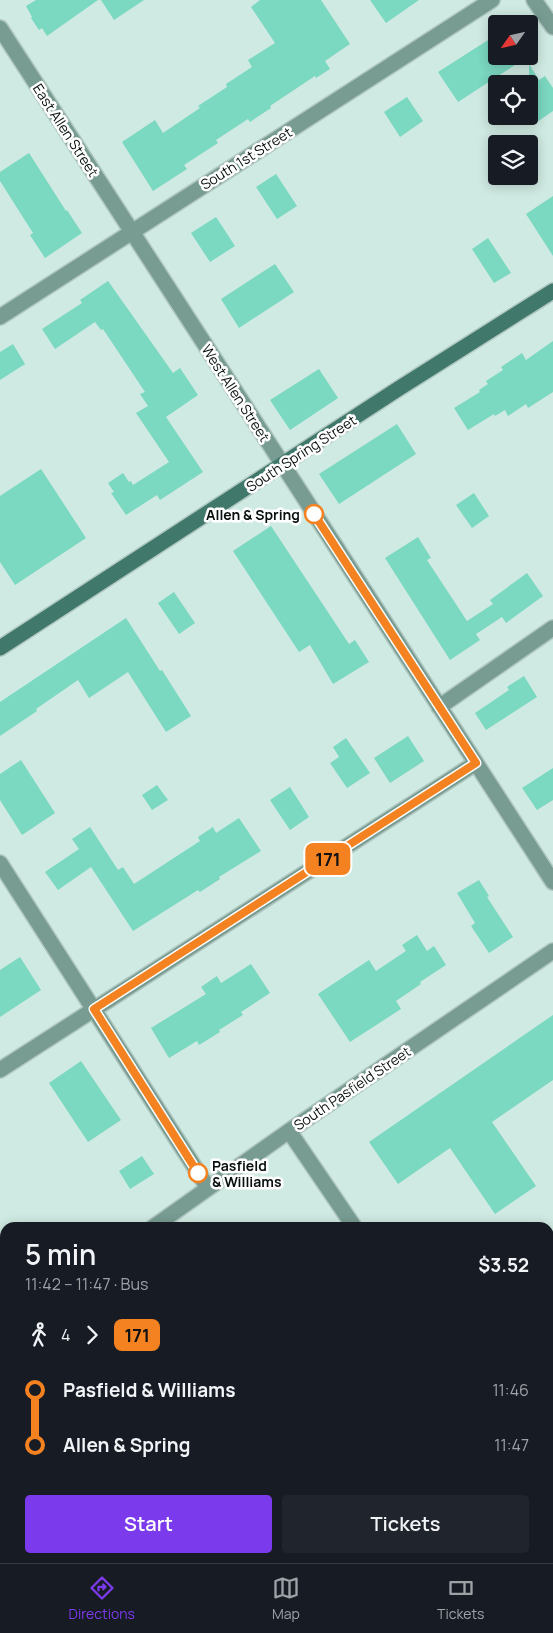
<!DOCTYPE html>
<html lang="en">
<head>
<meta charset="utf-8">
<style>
	body { margin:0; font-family:Manrope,sans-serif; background:#20242c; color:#f1f3f6; height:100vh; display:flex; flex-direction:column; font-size:19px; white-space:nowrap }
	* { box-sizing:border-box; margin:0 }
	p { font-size:16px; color:#9ea1a6 }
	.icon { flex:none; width:28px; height:28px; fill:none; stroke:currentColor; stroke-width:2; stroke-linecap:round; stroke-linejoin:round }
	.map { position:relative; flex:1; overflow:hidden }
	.drawer { position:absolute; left:0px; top:1222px; width:554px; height:341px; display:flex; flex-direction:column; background:#171b24; border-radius:15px 15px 0 0; box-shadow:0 2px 12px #0003 }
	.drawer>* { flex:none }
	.badge { padding:0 10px; border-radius:8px; font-size:18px; line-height:32px }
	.needle { width:32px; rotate:236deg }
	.fabs { position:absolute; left:488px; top:15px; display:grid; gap:10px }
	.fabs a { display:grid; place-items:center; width:50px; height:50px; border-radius:5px; background:#171b24; box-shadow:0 2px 12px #0003; font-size:25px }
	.map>.badge { position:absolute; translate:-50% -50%; box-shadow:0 0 0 2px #fff }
	.legs { display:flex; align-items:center; gap:8px; height:55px; padding:0 25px; font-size:16px }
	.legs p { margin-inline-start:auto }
	.summary { display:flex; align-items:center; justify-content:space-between; height:85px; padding:0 25px }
	h1 { font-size:28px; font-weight:600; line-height:38px }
	.cta { display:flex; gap:10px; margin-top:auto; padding:10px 25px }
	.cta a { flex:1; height:58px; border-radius:5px; background:#7c3aed; color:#fff; font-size:20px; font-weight:600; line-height:58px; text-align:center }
	.cta a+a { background:#20242c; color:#f1f3f6 }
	ul { padding:0 25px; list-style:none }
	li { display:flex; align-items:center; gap:18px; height:55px; font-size:19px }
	li i { display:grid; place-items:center; width:8px; height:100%; margin:0 6px; background:currentColor }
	li i::after { content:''; width:12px; height:12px; margin:-6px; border:4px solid; border-radius:50%; background:#171b24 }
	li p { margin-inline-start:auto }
	li:first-child i { background:linear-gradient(#0000 50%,currentColor 0) }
	li:last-child i { background:linear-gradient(currentColor 50%,#0000 0) }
	.dock { display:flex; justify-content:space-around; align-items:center; height:70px; border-top:1px solid #363941; background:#171b24; font-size:14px; color:#9ea1a6 }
	.dock a { display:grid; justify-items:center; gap:2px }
	.dock .selected { color:#7c3aed }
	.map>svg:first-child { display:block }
</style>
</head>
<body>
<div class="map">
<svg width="553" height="1563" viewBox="0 0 553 1563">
	<rect width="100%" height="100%" fill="#cfeae2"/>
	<path fill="#7bd8c1" d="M36,0H98L47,36L42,28L39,30L31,18L32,17L26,6Z
		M101,0H144L114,20Z
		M260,0H321L350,44L325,61L330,69L316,78L315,76L270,106L271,108L250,122L248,119L216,140L218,143L184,165L187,169L153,191L122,142L155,120L163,133L200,108L198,106L227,87L226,84L252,67L248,60L275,43L251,7Z
		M370,0H419L386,23Z
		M496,35V56H529L458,102L438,72Z
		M529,64L539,80L545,76L553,88V111L537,122L529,109Z
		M407,97L423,121L400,137L384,112Z
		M29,153L66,211L67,210L82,233L45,258L30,235L33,233L0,181V172Z
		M276,174L297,206L277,219L256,187Z
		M553,196V256L526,214Z
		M216,217L235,246L210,262L191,233Z
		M488,238L511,273L494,283L472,249Z
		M275,264L294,292L239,328L221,299Z
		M108,281L173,373L180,368L198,395L166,417L203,472L160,500L157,495L126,515L111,493L114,492L108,483L123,473L129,482L131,481L133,485L169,462L136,413L148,406L140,394L145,392L103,329L101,330L95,322L55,349L42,329L82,303L80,300Z
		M553,341V392L528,408L526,404L508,416L505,410L495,416L494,414L468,430L454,408L480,392L479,390L488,384L486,381L503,370L501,367L522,353L526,360Z
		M13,344L25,364L0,380V352Z
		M319,369L338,398L290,430L270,400Z
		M397,424L416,454L339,504L319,474Z
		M41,469L86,538L15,585L0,562V496Z
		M474,493L489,516L472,528L456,505Z
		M271,526L349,644L355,640L369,662L333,684L310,645L299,652L233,551Z
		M418,537L431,558L427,560L467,621L493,604L490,600L527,573L543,596L506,623L502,617L476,634L480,640L450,660L385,558Z
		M174,592L195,623L179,634L158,603Z
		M126,618L160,671L162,670L191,716L166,732L128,672L89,698L78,680L36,709L37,711L0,736V702Z
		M524,676L537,697L486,730L475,713L509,690L507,687Z
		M408,736L424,761L390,783L374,758Z
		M346,738L370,773L347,788L330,763L339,757L333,747Z
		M21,760L55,813L22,835L0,800V774Z
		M553,768V800L537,810L522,788Z
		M157,785L168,800L152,810L142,795Z
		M290,787L309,817L290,830L270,800Z
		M239,818L261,851L219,877L220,879L200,892L198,890L133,931L91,867L58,890L45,872L79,849L72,839L90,827L118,870L123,867L134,884L200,841L198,837L213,827L216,833Z
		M479,880L489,896L487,897L513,937L489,953L471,926L475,923L457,893Z
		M417,935L427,951L434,946L446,965L420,982L421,984L396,1001L401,1009L350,1042L318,994L369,960L376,971L406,951L402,945Z
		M20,957L41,990L0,1017V970Z
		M251,964L270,993L241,1012L243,1015L219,1030L220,1032L199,1045L197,1041L169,1058L151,1028L206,994L201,987L217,976L221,983Z
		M553,1015V1080L492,1122L536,1186L495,1214L450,1148L398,1184L369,1142Z
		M81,1061L121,1120L88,1142L49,1083Z
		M142,1156L154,1174L130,1189L119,1171Z"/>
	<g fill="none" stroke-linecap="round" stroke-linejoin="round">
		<g stroke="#afc7c0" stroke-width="18">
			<path id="street" d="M534,0L553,27
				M0,28L553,882
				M0,317L492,0
				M439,707L553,628
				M0,863L208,1188
				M0,1070L476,763
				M289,1131L355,1228
				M152,1228L289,1131L553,951
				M0,1332L5,1328
				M549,1506L553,1513
				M258,1559L261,1563"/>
		</g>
		<g stroke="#afc7c0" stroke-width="18">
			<path id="secondary" d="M0,648L398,389L553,291"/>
		</g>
		<use href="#street" stroke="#789c92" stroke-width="15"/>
		<use href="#secondary" stroke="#40796b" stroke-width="15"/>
	</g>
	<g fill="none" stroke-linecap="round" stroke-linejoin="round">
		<g stroke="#fff" stroke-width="11">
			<path id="line-1" d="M198,1173L94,1009L476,763L314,514"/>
		</g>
		<use href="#line-1" stroke="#f58220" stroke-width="8"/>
	</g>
	<g fill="#fff" stroke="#f58220" stroke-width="2.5">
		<circle cx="314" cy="514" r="9"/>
		<circle cx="198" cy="1173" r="9"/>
	</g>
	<g text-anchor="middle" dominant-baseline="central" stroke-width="5" stroke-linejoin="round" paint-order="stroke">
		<g font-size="14" fill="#07100e" stroke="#fff">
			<text transform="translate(66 130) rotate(57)">East Allen Street</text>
			<text transform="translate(246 158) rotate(-32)">South 1st Street</text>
			<text transform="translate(236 393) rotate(57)">West Allen Street</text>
			<text transform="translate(301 453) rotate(-33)">South Spring Street</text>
			<text transform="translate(352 1088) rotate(-34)">South Pasfield Street</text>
		</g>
		<g font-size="14" font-weight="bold" fill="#07100e" stroke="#fff" text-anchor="end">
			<text x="300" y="514">Allen &amp; Spring</text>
			<text x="212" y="1165" text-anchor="start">Pasfield<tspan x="212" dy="16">&amp; Williams</tspan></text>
		</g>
	</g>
</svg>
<div class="fabs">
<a><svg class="needle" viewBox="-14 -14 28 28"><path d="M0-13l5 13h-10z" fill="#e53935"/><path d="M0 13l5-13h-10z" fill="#9ea1a6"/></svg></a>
<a><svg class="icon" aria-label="locate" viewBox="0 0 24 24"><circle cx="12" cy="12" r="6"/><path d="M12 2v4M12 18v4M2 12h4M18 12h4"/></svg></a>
<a><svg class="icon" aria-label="layers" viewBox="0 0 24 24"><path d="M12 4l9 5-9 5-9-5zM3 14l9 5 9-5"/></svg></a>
</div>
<b class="badge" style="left:328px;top:859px;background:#f58220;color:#111">171</b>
<section class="drawer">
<div class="summary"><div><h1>5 min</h1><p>11:42 – 11:47 · Bus</p></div><b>$3.52</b></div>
<div class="legs"><svg class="icon" aria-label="walk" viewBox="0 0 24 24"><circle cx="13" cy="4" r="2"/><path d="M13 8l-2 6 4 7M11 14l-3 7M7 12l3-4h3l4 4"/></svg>4<svg class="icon" aria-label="forward" viewBox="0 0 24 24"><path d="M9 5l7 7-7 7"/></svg><b class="badge" style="background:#f58220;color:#111">171</b></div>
<ul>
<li><i style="color:#f58220"></i><b>Pasfield &amp; Williams</b><p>11:46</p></li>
<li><i style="color:#f58220"></i><b>Allen &amp; Spring</b><p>11:47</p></li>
</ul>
<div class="cta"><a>Start</a><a>Tickets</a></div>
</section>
</div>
<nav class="dock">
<a class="selected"><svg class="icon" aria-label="directions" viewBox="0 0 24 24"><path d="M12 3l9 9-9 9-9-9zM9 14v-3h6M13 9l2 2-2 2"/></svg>Directions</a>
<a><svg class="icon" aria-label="map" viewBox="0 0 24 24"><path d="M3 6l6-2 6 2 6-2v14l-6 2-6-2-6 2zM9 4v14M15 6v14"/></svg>Map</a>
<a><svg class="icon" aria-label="tickets" viewBox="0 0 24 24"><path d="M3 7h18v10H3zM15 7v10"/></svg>Tickets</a>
</nav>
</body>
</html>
